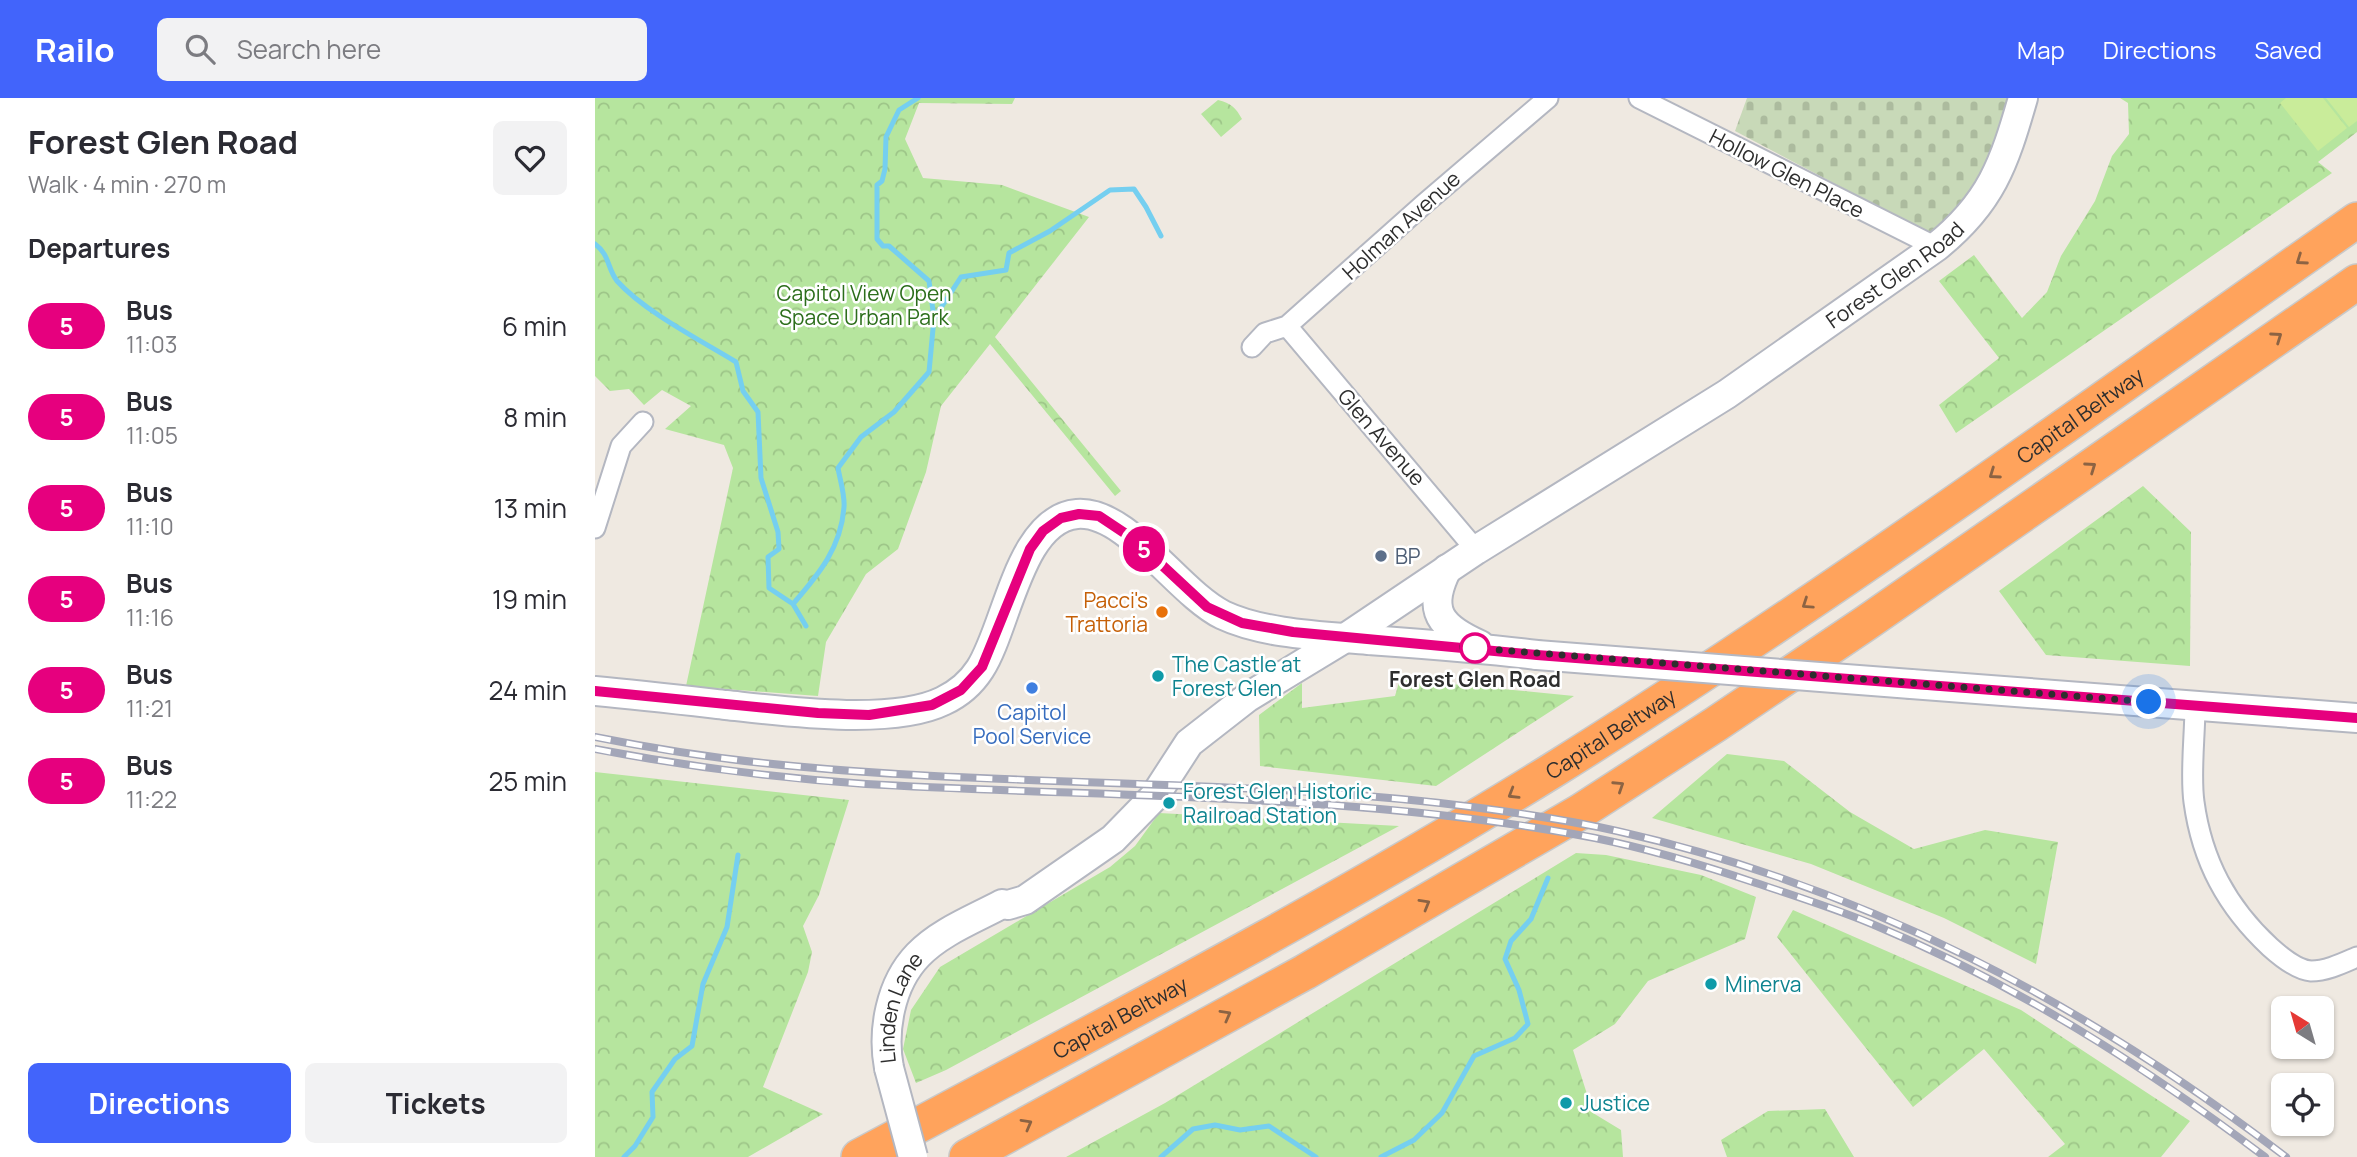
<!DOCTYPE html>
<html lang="en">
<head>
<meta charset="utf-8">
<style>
	body { margin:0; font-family:Manrope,sans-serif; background:#f2f2f3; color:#2b2b33; height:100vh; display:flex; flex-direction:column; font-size:26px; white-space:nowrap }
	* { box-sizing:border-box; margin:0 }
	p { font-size:23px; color:#7c7c81 }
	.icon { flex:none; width:38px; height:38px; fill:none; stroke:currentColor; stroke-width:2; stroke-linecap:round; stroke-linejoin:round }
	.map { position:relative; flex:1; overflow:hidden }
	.sheet { display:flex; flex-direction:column; background:#fff; width:595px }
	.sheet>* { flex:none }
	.badge { padding:0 14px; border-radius:23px; font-size:24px; line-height:46px }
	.needle { width:46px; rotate:323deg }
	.buttons { position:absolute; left:1676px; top:898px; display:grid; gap:14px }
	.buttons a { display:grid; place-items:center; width:63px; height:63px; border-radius:10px; background:#fff; box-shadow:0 2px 5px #0004; font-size:35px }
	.you { position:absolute; width:35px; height:35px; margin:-18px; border:5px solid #fff; border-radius:50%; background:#1a73e8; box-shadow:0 0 0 10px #1a73e833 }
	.map>.badge { position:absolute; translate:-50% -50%; box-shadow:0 0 0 4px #fff }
	h2 { padding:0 28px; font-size:26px; line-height:63px }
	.round { display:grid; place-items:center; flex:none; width:74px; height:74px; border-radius:10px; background:#f2f2f3 }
	.overview { display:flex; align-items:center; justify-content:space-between; height:119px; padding:0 28px }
	h1 { font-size:33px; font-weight:700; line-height:52px }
	.cta { display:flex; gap:14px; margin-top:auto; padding:14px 28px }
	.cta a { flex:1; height:80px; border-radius:10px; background:#4264fb; color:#fff; font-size:28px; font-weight:700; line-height:80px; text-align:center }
	.cta a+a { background:#f2f2f3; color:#2b2b33 }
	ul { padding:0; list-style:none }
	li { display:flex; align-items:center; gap:21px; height:91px; padding:0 28px }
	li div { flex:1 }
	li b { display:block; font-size:26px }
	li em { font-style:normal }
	li .badge { min-width:77px; font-weight:700; text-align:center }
	header { display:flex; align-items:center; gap:42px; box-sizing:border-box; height:98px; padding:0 35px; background:#4264fb; color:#fff }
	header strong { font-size:33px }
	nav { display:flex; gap:38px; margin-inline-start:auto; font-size:24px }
	.search { width:490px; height:63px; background:#f2f2f3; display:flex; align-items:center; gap:18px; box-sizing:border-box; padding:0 24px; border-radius:10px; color:#7c7c81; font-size:26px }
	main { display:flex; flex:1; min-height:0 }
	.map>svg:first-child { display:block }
</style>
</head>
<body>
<header>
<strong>Railo</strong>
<div class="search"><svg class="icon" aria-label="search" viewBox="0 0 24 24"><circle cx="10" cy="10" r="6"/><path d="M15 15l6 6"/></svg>Search here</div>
<nav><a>Map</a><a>Directions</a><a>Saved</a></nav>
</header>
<main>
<section class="sheet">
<div class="overview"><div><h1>Forest Glen Road</h1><p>Walk · 4 min · 270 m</p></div><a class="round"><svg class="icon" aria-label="heart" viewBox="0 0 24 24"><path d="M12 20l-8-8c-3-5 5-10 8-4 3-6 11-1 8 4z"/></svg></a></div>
<h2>Departures</h2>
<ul>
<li><span class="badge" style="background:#e6007e;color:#fff">5</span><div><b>Bus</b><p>11:03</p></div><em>6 min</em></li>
<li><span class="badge" style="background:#e6007e;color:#fff">5</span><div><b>Bus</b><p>11:05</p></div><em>8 min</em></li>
<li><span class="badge" style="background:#e6007e;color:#fff">5</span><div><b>Bus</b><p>11:10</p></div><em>13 min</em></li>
<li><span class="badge" style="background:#e6007e;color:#fff">5</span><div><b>Bus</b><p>11:16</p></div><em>19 min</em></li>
<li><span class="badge" style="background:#e6007e;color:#fff">5</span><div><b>Bus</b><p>11:21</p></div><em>24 min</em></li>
<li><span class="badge" style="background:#e6007e;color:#fff">5</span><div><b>Bus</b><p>11:22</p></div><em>25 min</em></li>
</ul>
<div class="cta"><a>Directions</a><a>Tickets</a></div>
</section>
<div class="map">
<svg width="1762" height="1059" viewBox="0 0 1762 1059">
	<defs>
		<pattern id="forest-crowns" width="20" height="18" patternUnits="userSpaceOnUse" patternTransform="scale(1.75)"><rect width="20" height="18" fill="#b6e59e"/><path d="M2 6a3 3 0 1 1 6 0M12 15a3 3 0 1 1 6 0" fill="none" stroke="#9dc588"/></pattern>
		<pattern id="cemetery-stones" width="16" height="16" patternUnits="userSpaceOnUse" patternTransform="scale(1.75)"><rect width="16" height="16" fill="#c8d9b8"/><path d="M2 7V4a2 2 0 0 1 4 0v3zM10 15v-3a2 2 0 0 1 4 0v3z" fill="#acbb9e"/></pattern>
	</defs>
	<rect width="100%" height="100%" fill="#efe9e1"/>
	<path fill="url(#forest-crowns)" d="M0,0H420L417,6L324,5L310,41L328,80L407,87L494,119L400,239L526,393L520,398L395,246L346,308L331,374L303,451L271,476L231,544L223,598L91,588L138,370L129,347L70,331L96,308L67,292L49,307L34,291L15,293L0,278Z
		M1525,0H1762V34L1723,64L1737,75L1361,335L1344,307L1404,260L1344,183L1379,157L1427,220L1452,194L1466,158L1500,103L1517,58L1534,36L1533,5Z
		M623,2C636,5 641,10 647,21L626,39L606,16Z
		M1548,388L1596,434L1595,568L1451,557L1404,493Z
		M805,581L979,598L841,688L665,668L664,617L707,585V610L800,598Z
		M1132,656L1189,663L1255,714L1319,751L1390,732L1463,744L1441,866L1349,820L1216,766L1057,720Z
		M0,674L254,702L224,797L208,828L217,854L213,874L168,989L228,1016L153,1059H0Z
		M564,715L804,728L351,972L321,985L308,951L316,912L345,869L515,769L540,748Z
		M981,755L1011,757L1106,777L1161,799L1150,841L1053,883L1020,926L978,952L998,1015L1026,1032L1028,1059H471L570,1005Z
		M1198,812L1426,912L1595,1023L1566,1059H1453L1470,1046L1389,951L1318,1009L1182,839Z
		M1230,1011L1259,1059H1132L1126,1042L1173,1013Z"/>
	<path fill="url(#cemetery-stones)" d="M1152,0H1415L1393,64L1372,103L1339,138L1140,33Z"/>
	<path fill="#c9ec9a" d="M1691,0H1728L1752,30L1723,53L1685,5Z
		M1731,0H1762V23L1754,29Z"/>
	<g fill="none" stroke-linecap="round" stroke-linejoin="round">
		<path stroke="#75cff0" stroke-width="5" d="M0,146C15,157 12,170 22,183C50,214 105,242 141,264L148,293L163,314L166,380L183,434L184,451L173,459L174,490L198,506L211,528
			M340,219L366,179L411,172L414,155L455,133L515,92L539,91L551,109L566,138
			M198,506C224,476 246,450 249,409C250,397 245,382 243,370L266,339L299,314L334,274L339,220L334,183L294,148H288L282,141V87L287,83L290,71L291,39L304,12L323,0
			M29,1059L40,1048L58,1019L57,994L80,961L97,948L108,886L132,829L143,757
			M566,1059L598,1031L620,1027L645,1032L674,1028L721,1059
			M786,1059L819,1042L847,1015L879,958L920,940L933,926L924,892L910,861L916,843L936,821L953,780"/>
		<g stroke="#b4b7c1" stroke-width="23">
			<path id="street" d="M1044,0L1341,149
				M692,228L881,452
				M657,249L670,235L692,228L829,106L953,0
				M0,430L26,348L48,324
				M1600,608C1600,637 1595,676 1599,704C1607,763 1632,809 1675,849C1685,858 1702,872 1716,873C1732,873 1748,865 1762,859"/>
		</g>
		<g stroke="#b4b7c1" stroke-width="32">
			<g id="secondary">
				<path d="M852,471C831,513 845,529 885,547"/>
				<path d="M1316,586L1762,620"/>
				<path d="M0,593C44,597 87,602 131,607C187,613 297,628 348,603C363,596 376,585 385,571C412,530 424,421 482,416C532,412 583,495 628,517C668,536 728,538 773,542C829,546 886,550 942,557"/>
				<path id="s1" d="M294,970C287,933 295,886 323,857C345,834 379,821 407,806L413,807L430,802L518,741L559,699L594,645L653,599L750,540L881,452L1132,296L1341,149C1396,105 1409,66 1428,0"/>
			</g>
		</g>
		<g stroke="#c9c9c9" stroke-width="38">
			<g id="highway">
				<path id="s2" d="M264,1059C497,934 731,813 955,674C1231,502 1495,309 1762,122"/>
				<path d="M372,1059L710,874L985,714L1121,626L1271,525L1762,184"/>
			</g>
		</g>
		<use href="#street" stroke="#fff" stroke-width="19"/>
		<use href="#secondary" stroke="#fff" stroke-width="28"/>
		<use href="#highway" stroke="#ffa35c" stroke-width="35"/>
		<g stroke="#a3a6b8" stroke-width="8">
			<path id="rail" d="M0,639C55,650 111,659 168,665C393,689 620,680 845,705C904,712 964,720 1022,733C1270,789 1489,905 1691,1059
				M0,651C89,668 180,680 271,686C513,700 761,694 1000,740C1054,751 1108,767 1161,785C1200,798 1239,810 1277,826C1419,885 1548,967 1670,1059"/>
		</g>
		<use href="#rail" stroke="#fff" stroke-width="5" stroke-dasharray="16" stroke-linecap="butt"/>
		<g stroke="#b4b7c1" stroke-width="32" stroke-linecap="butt">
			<path id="secondary-bridge" d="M942,557L1316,586
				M294,970L318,1059"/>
		</g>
		<use href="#secondary-bridge" stroke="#fff" stroke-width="28"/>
	</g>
	<defs><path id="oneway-chevron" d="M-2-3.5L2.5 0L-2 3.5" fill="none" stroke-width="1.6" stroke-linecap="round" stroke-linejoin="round" transform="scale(1.75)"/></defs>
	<g stroke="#8c6343">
		<use href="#oneway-chevron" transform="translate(1706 162) rotate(145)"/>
		<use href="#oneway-chevron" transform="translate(1682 239) rotate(-35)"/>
		<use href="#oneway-chevron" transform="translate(1496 369) rotate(-35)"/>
		<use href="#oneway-chevron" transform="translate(1399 376) rotate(145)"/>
		<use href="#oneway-chevron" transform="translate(1212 506) rotate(146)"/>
		<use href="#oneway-chevron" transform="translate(1024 688) rotate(-33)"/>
		<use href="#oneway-chevron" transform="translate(918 696) rotate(149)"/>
		<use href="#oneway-chevron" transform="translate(830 806) rotate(-30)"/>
		<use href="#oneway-chevron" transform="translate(631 917) rotate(-29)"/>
		<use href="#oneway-chevron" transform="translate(432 1026) rotate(-29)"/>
	</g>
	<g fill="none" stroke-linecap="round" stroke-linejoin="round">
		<g stroke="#fff" stroke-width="16">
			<path id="line" d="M0,593L223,615L274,617L337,607L366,592L387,569L435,451L448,433L466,420L484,416L504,418L540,442L612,509L647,525L698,534L942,557L1762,620"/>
		</g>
		<use href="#line" stroke="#e6007e" stroke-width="10"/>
		<path stroke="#2e2e2e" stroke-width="7" stroke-dasharray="0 12.6" d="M880,550L867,549L1554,604"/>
	</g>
	<circle fill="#5c6f8a" stroke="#fff" stroke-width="2.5" cx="786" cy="458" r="7"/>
	<circle fill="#e8710a" stroke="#fff" stroke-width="2.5" cx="567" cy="514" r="7"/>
	<circle fill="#fff" stroke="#e6007e" stroke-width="3.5" cx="880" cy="550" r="14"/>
	<g fill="#0f9aa8" stroke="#fff" stroke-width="2.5">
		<circle cx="563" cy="578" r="7"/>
		<circle cx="574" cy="705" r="7"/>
		<circle cx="1116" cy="886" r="7"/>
		<circle cx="971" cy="1005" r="7"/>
	</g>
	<circle fill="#3f7fe0" stroke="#fff" stroke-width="2.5" cx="437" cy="590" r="7"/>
	<g text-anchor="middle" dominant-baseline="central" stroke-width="5" stroke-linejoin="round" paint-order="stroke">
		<g font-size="21" fill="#2e2e2e" stroke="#fff">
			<text transform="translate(1192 75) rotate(27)">Hollow Glen Place</text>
			<text transform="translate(806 127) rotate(-42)">Holman Avenue</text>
			<text stroke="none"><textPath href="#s1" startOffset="1321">Forest Glen Road</textPath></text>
			<text stroke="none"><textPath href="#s2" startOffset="1430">Capital Beltway</textPath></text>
			<text transform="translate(787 339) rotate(49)">Glen Avenue</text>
			<text stroke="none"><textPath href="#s2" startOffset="863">Capital Beltway</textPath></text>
			<text stroke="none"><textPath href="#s1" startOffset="63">Linden Lane</textPath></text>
			<text stroke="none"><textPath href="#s2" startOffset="296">Capital Beltway</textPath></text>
		</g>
		<g font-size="21" fill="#2c6e1b" stroke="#fff">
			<text x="269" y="195">Capitol View Open<tspan x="269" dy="24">Space Urban Park</tspan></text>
		</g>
		<g font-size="21" fill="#4e5e75" stroke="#fff" text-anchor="start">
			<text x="800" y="458">BP</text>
		</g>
		<g font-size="21" fill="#c56008" stroke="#fff" text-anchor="end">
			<text x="553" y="502">Pacci's<tspan x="553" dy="24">Trattoria</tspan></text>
		</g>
		<g font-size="21" fill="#0d838f" stroke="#fff" text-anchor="start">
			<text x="577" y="566">The Castle at<tspan x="577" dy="24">Forest Glen</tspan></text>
			<text x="588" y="693">Forest Glen Historic<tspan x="588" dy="24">Railroad Station</tspan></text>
			<text x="1130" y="886">Minerva</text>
			<text x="985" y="1005">Justice</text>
		</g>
		<g font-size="21" font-weight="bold" fill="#2e2e2e" stroke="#fff">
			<text x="880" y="581">Forest Glen Road</text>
		</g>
		<g font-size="21" fill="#366cbe" stroke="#fff">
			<text x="437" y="614">Capitol<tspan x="437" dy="24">Pool Service</tspan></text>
		</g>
	</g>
</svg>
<div class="buttons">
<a><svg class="needle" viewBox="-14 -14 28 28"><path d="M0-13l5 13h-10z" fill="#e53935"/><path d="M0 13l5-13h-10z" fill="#7c7c81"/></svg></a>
<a><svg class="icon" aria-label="locate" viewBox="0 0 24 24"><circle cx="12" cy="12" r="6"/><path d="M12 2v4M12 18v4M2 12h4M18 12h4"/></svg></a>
</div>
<div class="you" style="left:1554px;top:604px"></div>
<b class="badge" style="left:549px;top:451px;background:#e6007e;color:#fff">5</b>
</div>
</main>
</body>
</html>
